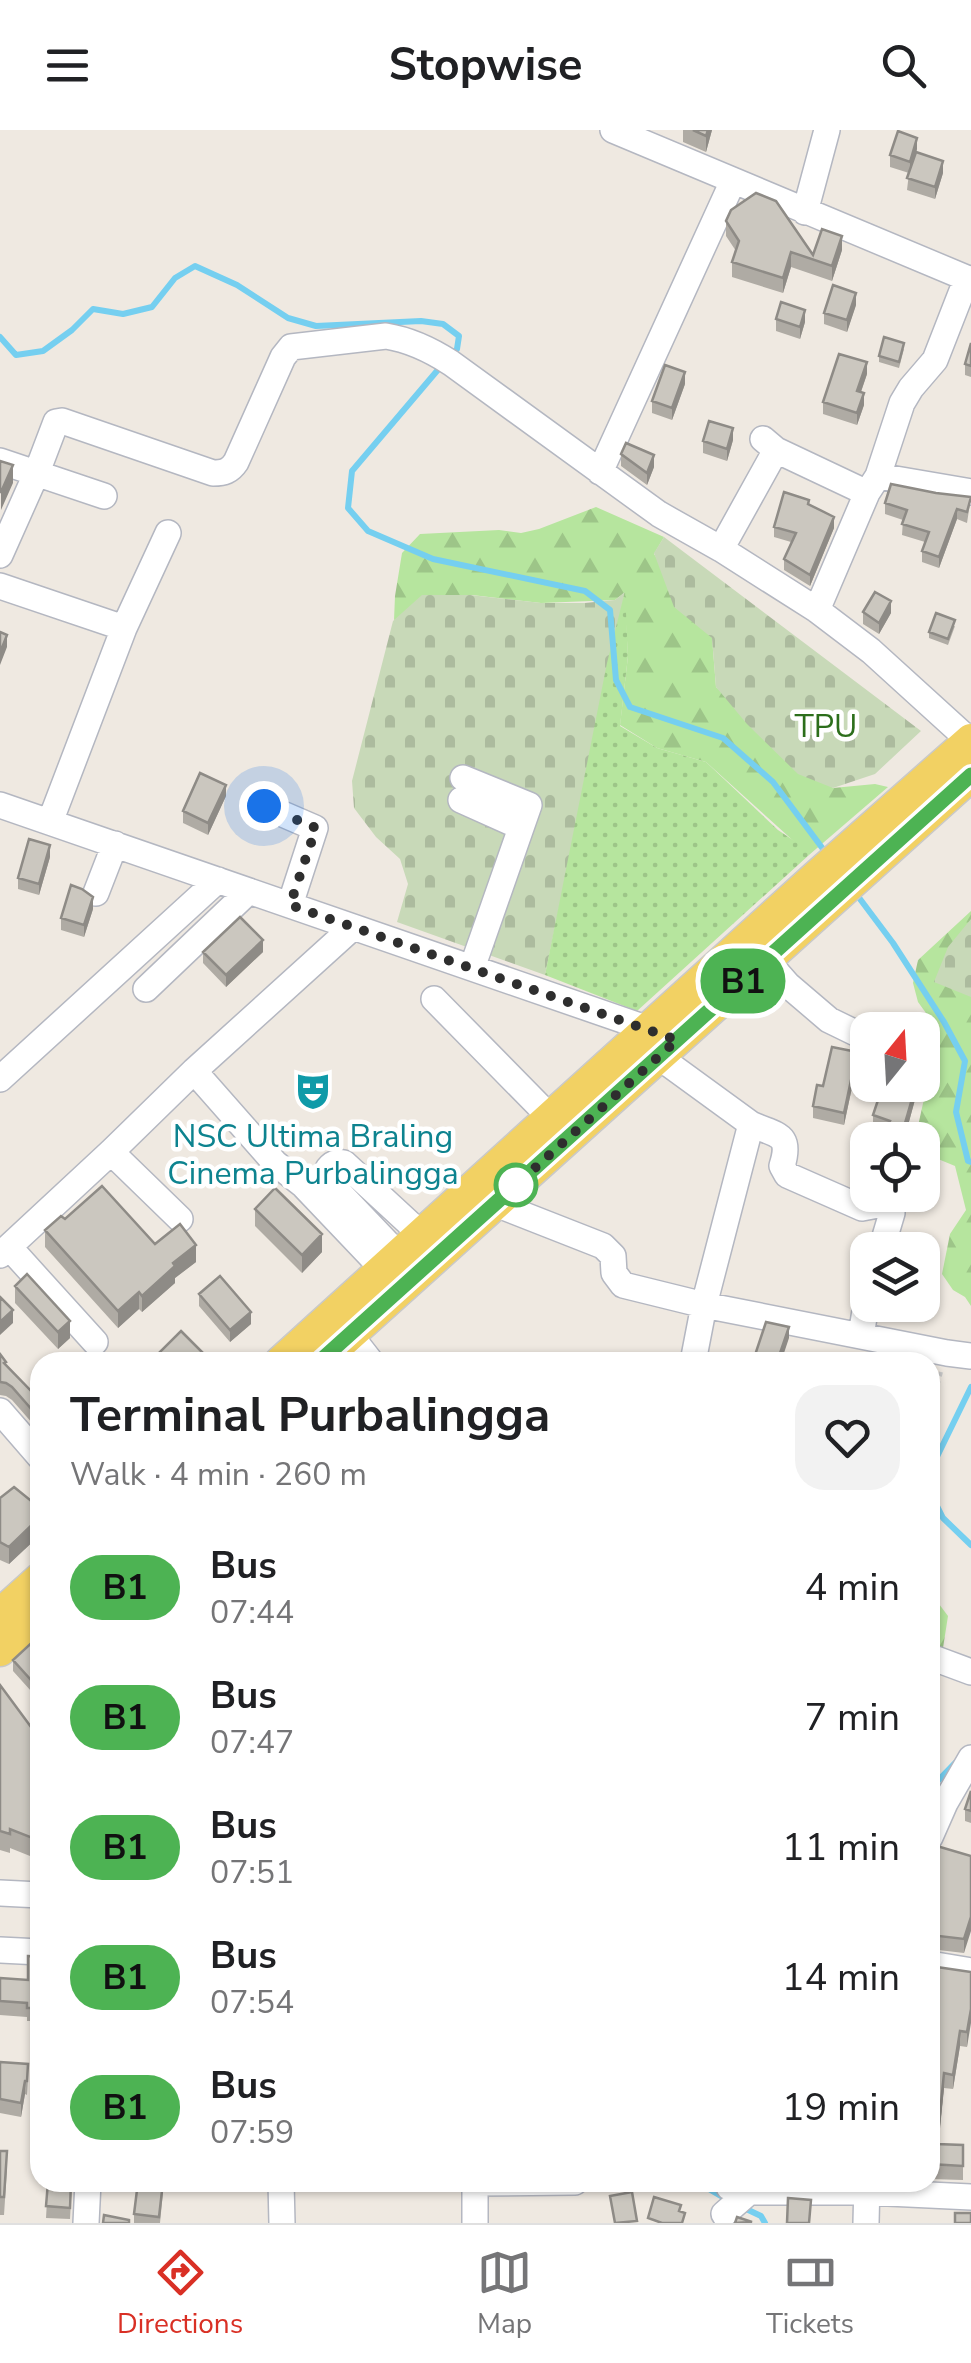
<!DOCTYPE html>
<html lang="en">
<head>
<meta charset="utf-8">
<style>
	body { margin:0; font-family:"Nunito Sans",sans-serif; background:#f2f2f2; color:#202124; height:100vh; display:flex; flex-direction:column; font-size:38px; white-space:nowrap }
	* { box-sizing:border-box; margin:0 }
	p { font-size:32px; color:#757577 }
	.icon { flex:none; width:55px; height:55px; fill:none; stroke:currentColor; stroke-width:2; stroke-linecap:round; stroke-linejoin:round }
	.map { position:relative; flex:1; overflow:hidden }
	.side { position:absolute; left:30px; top:1222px; width:910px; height:840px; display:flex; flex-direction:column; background:#fff; border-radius:30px; box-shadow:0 2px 8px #0004 }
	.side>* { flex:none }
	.badge { padding:0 20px; border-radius:32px; font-size:35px; line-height:65px }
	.needle { width:65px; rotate:18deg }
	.buttons { position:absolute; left:850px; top:882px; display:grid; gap:20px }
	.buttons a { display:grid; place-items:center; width:90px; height:90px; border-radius:20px; background:#fff; box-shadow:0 2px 8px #0004; font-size:50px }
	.you { position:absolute; width:50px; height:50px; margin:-25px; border:8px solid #fff; border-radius:50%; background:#1a73e8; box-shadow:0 0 0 15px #1a73e833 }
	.map>.badge { position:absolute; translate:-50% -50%; box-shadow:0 0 0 5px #fff }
	.round { display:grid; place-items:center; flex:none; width:105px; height:105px; border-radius:30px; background:#f2f2f2 }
	.head { display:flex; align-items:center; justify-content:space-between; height:170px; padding:0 40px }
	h1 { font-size:48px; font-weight:700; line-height:75px }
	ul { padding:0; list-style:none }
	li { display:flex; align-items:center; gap:30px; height:130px; padding:0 40px }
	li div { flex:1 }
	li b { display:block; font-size:38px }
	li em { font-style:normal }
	li .badge { min-width:110px; font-weight:700; text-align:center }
	header { display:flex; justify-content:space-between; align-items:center; height:130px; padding:0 40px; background:#fff; font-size:45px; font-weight:700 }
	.dock { display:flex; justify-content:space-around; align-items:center; height:140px; border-top:2px solid #e0e0e0; background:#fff; font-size:28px; color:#757577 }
	.dock a { display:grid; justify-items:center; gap:5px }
	.dock .selected { color:#d93025 }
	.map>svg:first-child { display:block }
</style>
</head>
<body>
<header><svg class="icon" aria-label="menu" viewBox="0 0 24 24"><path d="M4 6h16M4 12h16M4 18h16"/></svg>Stopwise<svg class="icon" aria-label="search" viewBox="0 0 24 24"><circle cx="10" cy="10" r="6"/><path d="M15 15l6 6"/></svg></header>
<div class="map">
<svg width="971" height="2093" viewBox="0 0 971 2093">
	<defs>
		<pattern id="forest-firs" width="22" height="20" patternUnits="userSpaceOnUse" patternTransform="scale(2.5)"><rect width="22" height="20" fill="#b6e59e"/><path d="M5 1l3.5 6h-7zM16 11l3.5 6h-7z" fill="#9dc588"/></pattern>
		<pattern id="cemetery-stones" width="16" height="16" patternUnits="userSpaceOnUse" patternTransform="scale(2.5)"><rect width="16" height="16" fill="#c8d9b8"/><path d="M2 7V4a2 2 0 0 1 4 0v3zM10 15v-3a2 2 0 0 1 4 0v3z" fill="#acbb9e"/></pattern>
		<pattern id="park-dots" width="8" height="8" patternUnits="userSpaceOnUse" patternTransform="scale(2.5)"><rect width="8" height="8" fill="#b6e59e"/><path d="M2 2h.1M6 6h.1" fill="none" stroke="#9dc588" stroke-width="1.8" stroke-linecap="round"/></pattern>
	</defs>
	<rect width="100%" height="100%" fill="#efe9e1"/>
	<path fill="url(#forest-firs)" d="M596,377L664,407L654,424L712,508L716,557L833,658L875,654L888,657L809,725L706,632L657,618L620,595L628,526L624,463L615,470L541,473L472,465L394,490L395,466L402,423L420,404L499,400L521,403L539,399Z
		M971,781V1176L965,1167L953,1160L942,1144L950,1104L966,1080L955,1036L938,1029L923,1018L922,1010H921L918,996L939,901L918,872L913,853L918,830Z
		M930,1462L948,1486L943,1518L930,1526Z"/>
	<path fill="url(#cemetery-stones)" d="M664,407L921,601L875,644L833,658L798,644L747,594L716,557L712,508L674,477L654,423Z
		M625,462L545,845L397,792L408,754L400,729L376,707L354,678L352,651L393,491L422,465H470L541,473H585L615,470Z
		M971,789V867L934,852L948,817Z"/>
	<path fill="url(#park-dots)" d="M625,461L628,526L620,596L657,618L706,632L778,700L805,718L809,725L637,881L545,845L607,533Z"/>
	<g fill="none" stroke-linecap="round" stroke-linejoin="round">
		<path stroke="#75cff0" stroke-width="6" d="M0,207L16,225L43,221L72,200L93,179L123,184L152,177L175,148L195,136L237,155L288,188L316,196L421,191L443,194L459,206L457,219L450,226
			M442,235L352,341L348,378L368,401L433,429L585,461L610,480L616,550L630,577L723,608L773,652L826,723
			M854,761L893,813L944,892L965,931L956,982L968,1031L971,1032
			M930,1341L971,1257
			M930,1362L943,1388L971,1415
			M930,1659L955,1633
			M697,2052L731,2072
			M742,2077L761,2086L765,2093"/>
		<g stroke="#b4b7c1" stroke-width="28">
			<path id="minor" d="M613,0L971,150
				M805,82L827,0
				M967,148L935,230L911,258L902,273L878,346L971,362
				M763,309L776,320L867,363L878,346
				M0,331L104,366
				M600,342L733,51
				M721,419L776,320
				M0,425L37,342L56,292L62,291L213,343C224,343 230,341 236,332L283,227L291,217L386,206C411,210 431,220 451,233L659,384L721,419L817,480L871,521L970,611
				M0,456L124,498
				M817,480L867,363
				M463,648L529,675L472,838
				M461,670L521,697
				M0,675L663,904
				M264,676L315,698L290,775
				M50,692L124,498L168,403
				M96,763L115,714
				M766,830L788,855L829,890L868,909
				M146,859L249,761
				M434,869L550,987
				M659,927L751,994
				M194,941L275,1033L303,1055L383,1139
				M0,949L218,750
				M111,1022L180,1089
				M496,1074L603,1116L613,1126L614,1143L623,1155L704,1175L947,1223L971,1226
				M9,1117L95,1212
				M0,1125L111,1022L194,941L353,797
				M410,1137L327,1050C324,1038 333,1031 344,1033L435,1117
				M350,1205L371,1232
				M861,1206L868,1162
				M693,1232L704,1175L751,994C777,1006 792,1003 782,1036L787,1045L862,1078L883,1074L889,1075L892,1083L881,1120
				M0,1281L40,1327
				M936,1529L971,1542
				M930,1707L945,1673L971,1628
				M0,1763L40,1765
				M0,1820L40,1822
				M930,1834L971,1841
				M281,2052L282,2093
				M475,2052V2093
				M475,2053L575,2052
				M729,2057L749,2062H867L971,2067
				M724,2084L749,2062
				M86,2093L88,2052
				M866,2093L867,2052"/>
		</g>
		<g stroke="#c9c9c9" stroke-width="35">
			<path id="major" d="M281,1232L816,747L971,610
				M319,1232L971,645
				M0,1485L40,1449
				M0,1520L40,1484"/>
		</g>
		<path stroke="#c9c9c9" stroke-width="4" stroke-dasharray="8 5" stroke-linecap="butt" d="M930,1284L941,1242"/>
		<use href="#minor" stroke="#fff" stroke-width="25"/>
		<use href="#major" stroke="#f2d163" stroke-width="32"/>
	</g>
	<path fill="#afaba4" d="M683,0H712L706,22L683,12Z
		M917,19L916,22L943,43L935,69L907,60L909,43L890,37V25Z
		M726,91L813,125L842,120L832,151L791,137L783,163L732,147V132L736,121L726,106Z
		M856,175L847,202L824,194V183Z
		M776,189L805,192L800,209L776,201Z
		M971,213V247L965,245V234Z
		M904,219L899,238L879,232V226Z
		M867,244L861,262L864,275L857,295L823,284V272Z
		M685,254L672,290L652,283V271Z
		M733,310L727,331L703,323V311Z
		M621,324L654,337L647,355L621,336Z
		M936,363L971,367L967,393L957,389L939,438L922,432V421L925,412L902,405L903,390L885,384V373Z
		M809,374L834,398L810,456L784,440V429L791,412L774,407V397Z
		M863,482L891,483L879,504L863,494Z
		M955,496L948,515L929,508V502Z
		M226,666L208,705L183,693V681Z
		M50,727L39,765L18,759V748Z
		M93,779L84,807L61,800V788Z
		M203,822H263L226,857L203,833Z
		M857,934L844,995L813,988V976L823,956Z
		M919,955L904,1010L888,1006V1002L873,997V985Z
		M255,1079L322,1122L302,1143L255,1096Z
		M65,1089L155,1114L196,1132L175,1148V1153L142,1182L139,1179L118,1198L45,1117V1100Z
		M15,1156L70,1208L58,1219L15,1173Z
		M199,1164L251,1194L230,1212L199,1176Z
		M0,1224L6,1235L38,1268H40V1302L12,1270L6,1266L0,1265Z
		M0,1368L40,1378V1405L9,1434L0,1430Z
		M40,1505V1571L13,1541V1530Z
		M0,1555L34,1601L40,1597V1730L10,1718V1723L0,1720Z
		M971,1661V1693L965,1691V1679Z
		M930,1714L971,1726L964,1823L930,1819Z
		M40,1827V1932H38L40,1891H27V1887L0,1885V1848L28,1850Z
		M930,1836L971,1842L967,1917L960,1916L953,1959L944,1958L938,2014L963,2015V2050L930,2049Z
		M0,1932L28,1948L27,1965L25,1964L21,1987L0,1983Z
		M0,2021L7,2039L4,2085H0Z
		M48,2052H72L70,2089L46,2088Z
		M103,2052H131L130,2062L104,2060Z
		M164,2052L160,2093H134V2084Z
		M694,2052H711L710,2057Z"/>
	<path fill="#8e8b86" d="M708,0H712L706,22V6Z
		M917,8V19L910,43V32Z
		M943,31V43L935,69V57Z
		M842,106V120L832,151V136Z
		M791,122V137L783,163V148Z
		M856,163V175L847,202V190Z
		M805,180V192L800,209V197Z
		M867,232V244L857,273V261Z
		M685,242V254L672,290V278Z
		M864,263V275L857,295V283Z
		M733,298V310L727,331V319Z
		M654,325V337L647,355V343Z
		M13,335V353L1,380V362Z
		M957,379V389L939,438V427Z
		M834,387V398L810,456V445Z
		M891,471V483L879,504V493Z
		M7,505V517L0,535V523Z
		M226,655V666L208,705V693Z
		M50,715V727L39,765V754Z
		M93,767V779L84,807V795Z
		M263,810V822L226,857V845Z
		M857,922V934L844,995V983Z
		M916,955H919L904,1010L903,1000Z
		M322,1104V1122L302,1143V1125Z
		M196,1115V1132L175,1148V1153L142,1182V1166L173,1133Z
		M139,1162V1179L118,1198V1181Z
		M13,1180V1193L0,1205V1192Z
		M251,1182V1194L230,1212V1200Z
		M70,1191V1208L58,1219V1202Z
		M789,1197V1208L781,1232H777Z
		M40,1387V1405L9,1434V1417Z
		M971,1787V1801L964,1823V1809Z
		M971,1879V1893L967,1917V1902Z
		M960,1901V1916L953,1959V1945Z
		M944,1943V1958L937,2029L938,1991Z
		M25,1951V1964L21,1987V1973Z"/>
	<path fill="#cbc7bf" stroke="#8e8b86" stroke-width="2.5" d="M693,0H708L706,6Z
		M898,1L917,8L910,32L890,25Z
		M916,22L943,31L935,57L907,48Z
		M756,63L776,71L813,125L822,99L842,106L832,136L791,122L783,148L732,132L739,111L726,91L731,80Z
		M833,155L856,163L847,190L824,183Z
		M781,172L805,180L800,197L776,189Z
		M884,207L904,213L899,232L879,226Z
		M971,213V236L965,234Z
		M839,224L867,232L857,261L864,263L857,283L823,272Z
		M665,235L685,242L672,278L652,271Z
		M709,291L733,298L727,319L703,311Z
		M626,313L654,325L647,343L621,324Z
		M0,331L13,335L1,362H0Z
		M891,354L936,363L971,367L967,382L957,379L939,427L922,421L929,402L902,394L907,380L885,373Z
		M784,362L809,370L808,374L834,387L810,445L784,429L796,403L774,397Z
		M875,462L891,471L879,493L863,482Z
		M936,483L955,490L948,509L929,502Z
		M0,502L7,505L0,523Z
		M200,643L226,655L208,693L183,681Z
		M29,709L50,715L39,754L18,748Z
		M71,755L82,759L93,767L84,795L61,788Z
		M240,787L263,810L226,845L203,822Z
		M832,917L857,922L844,983L813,976L817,955L823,956Z
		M883,955H916L903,1000L888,995L890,991L873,985Z
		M102,1056L155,1114L180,1094L196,1115L173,1133L175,1136L142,1166L139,1162L118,1181L45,1100L61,1086L65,1089Z
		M275,1058L322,1104L302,1125L255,1079Z
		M27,1144L70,1191L58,1202L15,1156Z
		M220,1146L251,1182L230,1200L199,1164Z
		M0,1167L13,1180L0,1192Z
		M766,1192L789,1197L777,1232L753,1231Z
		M181,1201L212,1232H137L147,1224L152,1230Z
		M0,1224L6,1232L4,1233L38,1268H40V1289L12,1257L6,1253L0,1252Z
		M14,1357L40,1378V1387L9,1417L0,1412V1368Z
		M40,1505V1560L13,1530Z
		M0,1555L34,1601L40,1597V1711L10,1699V1704L0,1701Z
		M971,1661V1681L965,1679Z
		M930,1714L971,1726V1787L964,1809L930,1805Z
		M28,1826L40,1827V1878H27V1873L0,1871V1848L28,1850Z
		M930,1836L971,1842V1879L967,1902L960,1901L953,1945L944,1943L937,2014L963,2015V2036L930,2034Z
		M40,1890V1919H38Z
		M0,1932L28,1934L27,1951H25L21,1973L0,1969Z
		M0,2021H7L4,2067H0Z
		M48,2052H71L70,2078L46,2076Z
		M138,2052H163L159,2087L134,2084Z
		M632,2062L637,2091L615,2093L610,2066Z
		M654,2067L681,2075L679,2081L685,2083L682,2093H662L648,2088Z
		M788,2068L811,2070L809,2093H787Z
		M955,2083H971V2093H955Z
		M104,2085L129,2090V2093H103Z
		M737,2087L752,2092L735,2093Z"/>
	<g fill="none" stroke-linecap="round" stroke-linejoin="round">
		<g stroke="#fff" stroke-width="22">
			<path id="line" d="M319,1232L971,645"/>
		</g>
		<use href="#line" stroke="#4db353" stroke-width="15"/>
		<path stroke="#2e2e2e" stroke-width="10" stroke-dasharray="0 18" d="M264,676L316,698L290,775L677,910L516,1055"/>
	</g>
	<defs>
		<g id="theatre-bare" transform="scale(3)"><path d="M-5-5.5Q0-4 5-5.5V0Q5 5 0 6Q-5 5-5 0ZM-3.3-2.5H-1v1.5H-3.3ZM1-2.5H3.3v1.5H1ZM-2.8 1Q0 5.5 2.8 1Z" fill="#0f9aa8" stroke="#fff" stroke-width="2.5" paint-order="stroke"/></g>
	</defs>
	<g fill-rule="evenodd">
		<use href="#theatre-bare" x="313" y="961"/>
	</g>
	<circle fill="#fff" stroke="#4db353" stroke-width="5" cx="516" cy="1055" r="20"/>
	<g text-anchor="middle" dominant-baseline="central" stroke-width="9" stroke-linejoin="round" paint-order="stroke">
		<g font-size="32" fill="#2c6e1b" stroke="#fff">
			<text x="826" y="596">TPU</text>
		</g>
		<g font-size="32" fill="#0d838f" stroke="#fff">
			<text x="313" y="1006">NSC Ultima Braling<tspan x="313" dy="37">Cinema Purbalingga</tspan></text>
		</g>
	</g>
</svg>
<div class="buttons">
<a><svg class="needle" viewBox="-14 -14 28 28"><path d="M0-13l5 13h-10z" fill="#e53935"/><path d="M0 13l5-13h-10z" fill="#757577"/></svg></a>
<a><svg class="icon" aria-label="locate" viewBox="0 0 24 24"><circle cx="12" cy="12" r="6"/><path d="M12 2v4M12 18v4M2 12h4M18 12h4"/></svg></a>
<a><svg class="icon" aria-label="layers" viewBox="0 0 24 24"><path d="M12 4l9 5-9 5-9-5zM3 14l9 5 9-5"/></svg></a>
</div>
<div class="you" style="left:264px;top:676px"></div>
<b class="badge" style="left:743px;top:851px;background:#4db353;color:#111">B1</b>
<section class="side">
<div class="head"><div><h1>Terminal Purbalingga</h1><p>Walk · 4 min · 260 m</p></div><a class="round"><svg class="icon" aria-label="heart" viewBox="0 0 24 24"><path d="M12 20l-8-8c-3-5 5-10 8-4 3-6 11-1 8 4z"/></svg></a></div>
<ul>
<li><span class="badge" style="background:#4db353;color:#111">B1</span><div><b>Bus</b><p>07:44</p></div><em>4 min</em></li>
<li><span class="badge" style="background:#4db353;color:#111">B1</span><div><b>Bus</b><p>07:47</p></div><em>7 min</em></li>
<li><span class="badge" style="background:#4db353;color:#111">B1</span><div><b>Bus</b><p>07:51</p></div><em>11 min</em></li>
<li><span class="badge" style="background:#4db353;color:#111">B1</span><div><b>Bus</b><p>07:54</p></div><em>14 min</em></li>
<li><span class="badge" style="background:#4db353;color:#111">B1</span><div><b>Bus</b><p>07:59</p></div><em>19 min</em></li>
</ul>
</section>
</div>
<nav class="dock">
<a class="selected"><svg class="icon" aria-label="directions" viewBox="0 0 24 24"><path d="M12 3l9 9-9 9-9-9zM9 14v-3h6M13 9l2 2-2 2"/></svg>Directions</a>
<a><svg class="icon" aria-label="map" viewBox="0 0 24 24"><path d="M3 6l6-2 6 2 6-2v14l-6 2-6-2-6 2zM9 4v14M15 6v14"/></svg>Map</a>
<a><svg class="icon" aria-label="tickets" viewBox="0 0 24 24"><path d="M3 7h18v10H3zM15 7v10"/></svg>Tickets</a>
</nav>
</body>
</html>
